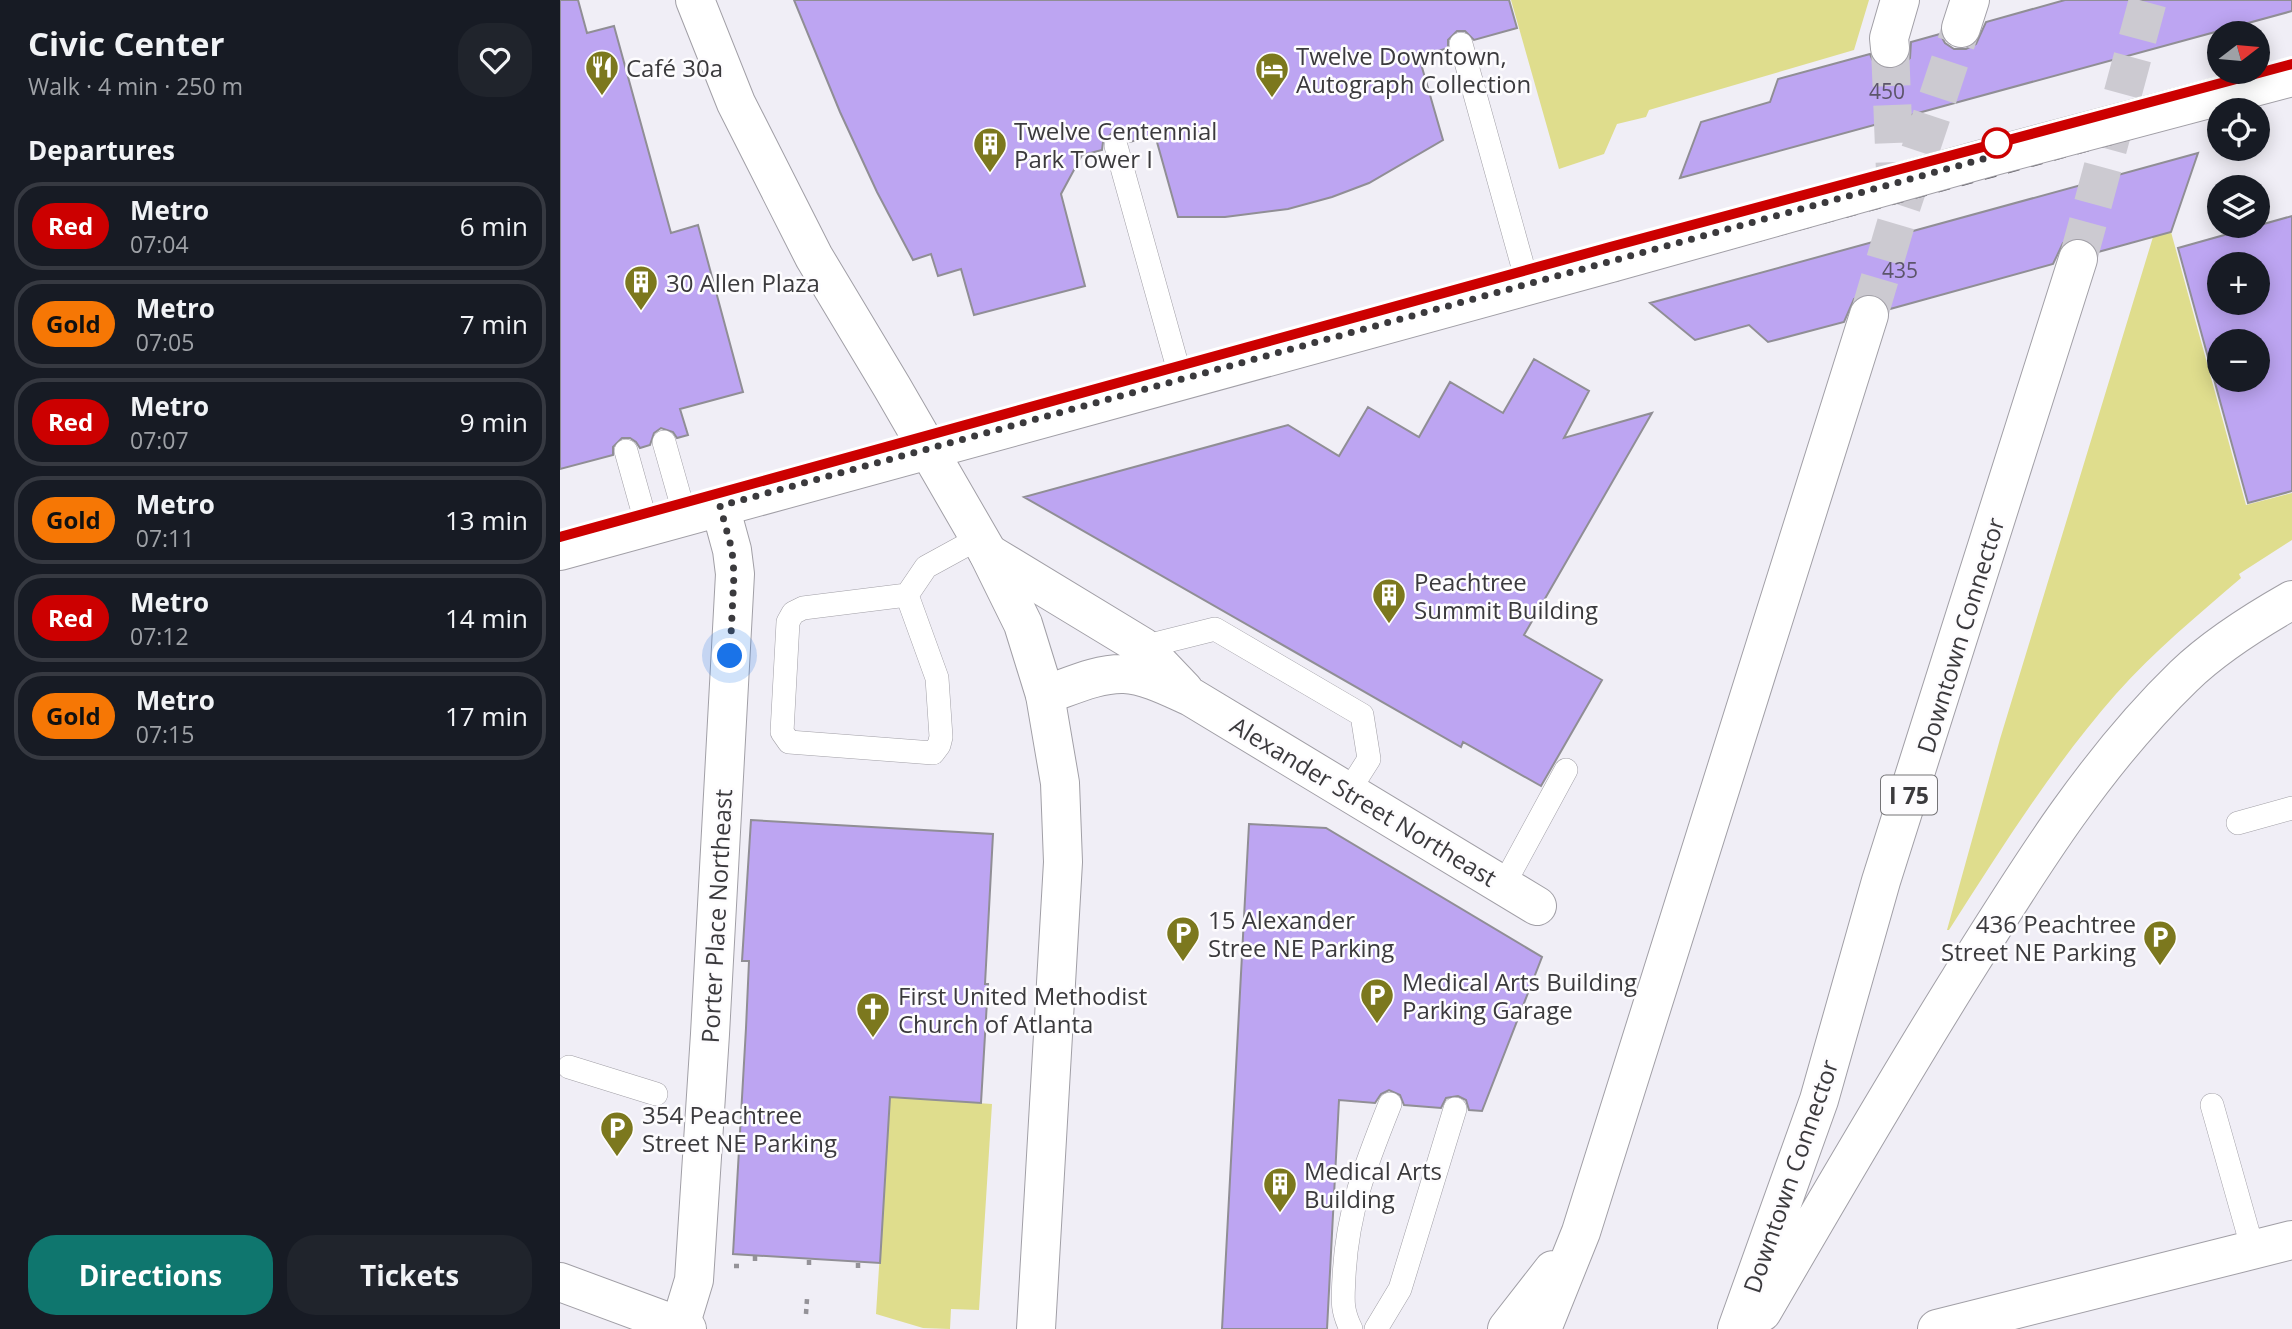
<!DOCTYPE html>
<html lang="en">
<head>
<meta charset="utf-8">
<style>
	body { margin:0; font-family:"Open Sans",sans-serif; background:#20242c; color:#f1f3f6; height:100vh; display:flex; flex-direction:column; font-size:26px; white-space:nowrap }
	* { box-sizing:border-box; margin:0 }
	p { font-size:23px; color:#9ea1a6 }
	.icon { flex:none; width:38px; height:38px; fill:none; stroke:currentColor; stroke-width:2; stroke-linecap:round; stroke-linejoin:round }
	.map { position:relative; flex:1; overflow:hidden }
	.drawer { display:flex; flex-direction:column; background:#171b24; width:560px }
	.drawer>* { flex:none }
	.badge { padding:0 14px; border-radius:23px; font-size:24px; line-height:46px }
	.needle { width:46px; rotate:74deg }
	.tools { position:absolute; left:1647px; top:21px; display:grid; gap:14px }
	.tools a { display:grid; place-items:center; width:63px; height:63px; border-radius:50%; background:#171b24; box-shadow:0 4px 18px #0003; font-size:35px }
	.you { position:absolute; width:35px; height:35px; margin:-18px; border:5px solid #fff; border-radius:50%; background:#1a73e8; box-shadow:0 0 0 10px #1a73e833 }
	.map>.badge { position:absolute; translate:-50% -50%; box-shadow:0 0 0 4px #fff }
	h2 { padding:0 28px; font-size:26px; line-height:63px }
	.round { display:grid; place-items:center; flex:none; width:74px; height:74px; border-radius:28px; background:#20242c }
	.overview { display:flex; align-items:center; justify-content:space-between; height:119px; padding:0 28px }
	h1 { font-size:33px; font-weight:700; line-height:52px }
	.action { display:flex; gap:14px; margin-top:auto; padding:14px 28px }
	.action a { flex:1; height:80px; border-radius:28px; background:#0f766e; color:#fff; font-size:28px; font-weight:700; line-height:80px; text-align:center }
	.action a+a { background:#20242c; color:#f1f3f6 }
	ul { padding:0; list-style:none }
	li { display:flex; align-items:center; gap:21px; height:88px; margin:0 14px 10px; padding:0 14px; border:4px solid #363941; border-radius:28px }
	li div { flex:1 }
	li b { display:block; font-size:26px }
	li em { font-style:normal }
	li .badge { min-width:77px; font-weight:700; text-align:center }
	main { display:flex; flex:1; min-height:0 }
	.map>svg:first-child { display:block }
</style>
</head>
<body>
<main>
<section class="drawer">
<div class="overview"><div><h1>Civic Center</h1><p>Walk · 4 min · 250 m</p></div><a class="round"><svg class="icon" aria-label="heart" viewBox="0 0 24 24"><path d="M12 20l-8-8c-3-5 5-10 8-4 3-6 11-1 8 4z"/></svg></a></div>
<h2>Departures</h2>
<ul>
<li><span class="badge" style="background:#c00;color:#fff">Red</span><div><b>Metro</b><p>07:04</p></div><em>6 min</em></li>
<li><span class="badge" style="background:#f67705;color:#111">Gold</span><div><b>Metro</b><p>07:05</p></div><em>7 min</em></li>
<li><span class="badge" style="background:#c00;color:#fff">Red</span><div><b>Metro</b><p>07:07</p></div><em>9 min</em></li>
<li><span class="badge" style="background:#f67705;color:#111">Gold</span><div><b>Metro</b><p>07:11</p></div><em>13 min</em></li>
<li><span class="badge" style="background:#c00;color:#fff">Red</span><div><b>Metro</b><p>07:12</p></div><em>14 min</em></li>
<li><span class="badge" style="background:#f67705;color:#111">Gold</span><div><b>Metro</b><p>07:15</p></div><em>17 min</em></li>
</ul>
<div class="action"><a>Directions</a><a>Tickets</a></div>
</section>
<div class="map">
<svg width="1732" height="1329" viewBox="0 0 1732 1329">
	<rect width="100%" height="100%" fill="#f0eef6"/>
	<path fill="#dfdd8d" d="M951,0H1309L1294,50L1089,110L1086,117L1057,124L1044,154L999,169Z
		M1611,232L1686,505L1732,493V540L1679,574L1681,578C1638,615 1594,651 1556,694C1492,767 1441,849 1389,930H1387L1440,739L1593,237Z
		M330,1097L432,1104L419,1310L391,1309L390,1329L363,1328L316,1314Z"/>
	<path fill="#bda5f2" stroke="#908e95" stroke-width="2" fill-rule="evenodd" d="M0,0H18L27,33L54,26L111,233L138,225L183,392L120,409L128,435L117,438L113,432L101,428L94,433L90,445L80,448L76,442L70,438H62L53,447V455L0,469Z
		M234,0H949L957,28L914,40L905,31H897L888,40V48L859,57L883,140L809,183L772,197L728,209L665,217H618L595,135L570,142L560,133H552L543,142L542,150L522,155L501,194L525,286L414,315L401,269L378,276L371,254L353,260L317,192L280,112Z
		M1505,0H1732V11L1120,178L1141,122L1210,102L1218,79L1310,54L1313,61L1320,68L1333,70L1343,65L1350,58L1351,42L1380,34L1385,43L1394,49H1406L1416,44L1426,22Z
		M1638,153L1611,232L1538,252L1534,244L1525,238H1513L1503,243L1493,264L1330,309L1325,300L1316,294H1304L1294,299L1284,322L1208,342L1189,325L1135,340L1090,303Z
		M1732,216V491L1688,503L1618,248ZM1659,264H1698V303H1659ZM1659,341H1698V380H1659Z
		M974,359L1029,391L1004,438L1092,413L964,635L1042,680L981,786L903,742L901,747L464,497L728,425L779,456L808,407L859,437L890,382L943,413Z
		M191,820L433,834L425,984H428L421,1103L330,1097L320,1263L173,1254L186,1028L189,961H182Z
		M689,824L766,828L982,957L922,1111L909,1110L906,1100L898,1096L886,1098L881,1108L844,1105L840,1095L829,1090L821,1094L815,1103L779,1100L767,1329H662Z"/>
	<g fill="none" stroke-linecap="round" stroke-linejoin="round">
		<path stroke="#cccad1" stroke-width="38" stroke-dasharray="38 19" stroke-linecap="butt" d="M1330,48L1336,197
			M1518,259L1588,0
			M1309,315L1337,220L1401,28"/>
		<g stroke="#a19fa6" stroke-width="24">
			<path id="service" d="M901,44L968,285
				M556,146L621,379
				M104,442L125,516
				M66,451L87,526
				M347,595L377,678L381,737L379,745L373,753L229,742L222,732L228,622L233,613L243,608L347,595L366,567L419,538
				M583,647L655,629L802,715L809,759L788,792
				M1678,823L1732,808
				M943,886L1006,770
				M9,1067L96,1094
				M1652,1105L1693,1250
				M791,1329C781,1309 783,1299 784,1277C787,1211 806,1164 830,1104
				M816,1329L840,1289L895,1109"/>
		</g>
		<g stroke="#a19fa6" stroke-width="40">
			<path id="minor" d="M428,553L583,647L624,690
				M485,695C509,687 538,673 564,674C586,675 611,688 631,697L977,906
				M120,1326L134,1280L150,1034L175,574L172,550L160,506"/>
		</g>
		<g stroke="#a19fa6" stroke-width="40">
			<path id="tertiary" d="M0,551L1051,263"/>
		</g>
		<g stroke="#a19fa6" stroke-width="40">
			<path id="secondary" d="M135,0L176,103L254,257L332,387L428,553L463,624L485,695L500,783L503,862L476,1329
				M0,1282L127,1329
				M1377,1329L1732,1240"/>
		</g>
		<g stroke="#a19fa6" stroke-width="40">
			<path id="motorway" d="M1401,28L1410,0
				M1330,48L1329,38L1340,0
				M1202,1312C1267,1200 1332,1088 1400,979C1467,872 1533,764 1624,676C1655,646 1695,621 1732,600
				M947,1329L993,1270
				M982,1329L1021,1232L1309,315
				M1177,1329L1259,1100L1321,881L1518,259"/>
		</g>
		<path stroke="#949298" stroke-width="4.5" stroke-dasharray="5 5" stroke-linecap="butt" d="M195,1261V1255
			M249,1265V1258
			M174,1266H184
			M298,1268V1261
			M246,1314L247,1299"/>
		<use href="#service" stroke="#fff" stroke-width="23"/>
		<use href="#minor" stroke="#fff" stroke-width="38"/>
		<use href="#tertiary" stroke="#fff" stroke-width="38"/>
		<use href="#secondary" stroke="#fff" stroke-width="38"/>
		<use href="#motorway" stroke="#fff" stroke-width="38"/>
		<path stroke="#545357" stroke-width="5" stroke-dasharray="12 12" stroke-linecap="butt" d="M1668,110L1732,93
			M1050,247L1732,64
			M1054,279L1659,113"/>
		<g stroke="#a19fa6" stroke-width="40" stroke-linecap="butt">
			<path id="tertiary-bridge" d="M1051,263L1434,156L1732,77"/>
		</g>
		<use href="#tertiary-bridge" stroke="#fff" stroke-width="38"/>
	</g>
	<g fill="none" stroke-linecap="round" stroke-linejoin="round">
		<g stroke="#fff" stroke-width="16">
			<path id="line" d="M0,537L1050,247L1732,64"/>
		</g>
		<use href="#line" stroke="#c00" stroke-width="10"/>
		<path stroke="#3b3a3d" stroke-width="7" stroke-dasharray="0 12.6" d="M170,656L174,574L172,550L160,506L1434,156L1437,143"/>
	</g>
	<defs>
		<g id="restaurant-pin" transform="scale(1.75)"><path d="M0 17L-7.5 6A9.5 9.5 0 1 1 7.5 6Z" fill="#7c781e" stroke="#fdfcfe"/><path d="M-5-6h1v4h1v-4h1v4h1v-4h1v5L-1.5 .5V6h-2V.5L-5-1ZM5-6V6H3V1.5H1.5Q1.5-4 5-6Z" fill="#fff"/></g>
		<g id="hotel-pin" transform="scale(1.75)"><path d="M0 17L-7.5 6A9.5 9.5 0 1 1 7.5 6Z" fill="#7c781e" stroke="#fdfcfe"/><path d="M-6-4.5h1.5V1H6V5H4.5V3h-9V5H-6ZM-4 0a1.8 1.8 0 1 1 3.6 0ZM.5 0V-2.5h3Q6-2.5 6 0Z" fill="#fff"/></g>
		<g id="building-pin" transform="scale(1.75)"><path d="M0 17L-7.5 6A9.5 9.5 0 1 1 7.5 6Z" fill="#7c781e" stroke="#fdfcfe"/><path d="M-4-6H4V6H1V3H-1V6H-4ZM-2.5-4.3h1.7v1.8h-1.7ZM.8-4.3h1.7v1.8H.8ZM-2.5-1h1.7V.8h-1.7ZM.8-1h1.7V.8H.8Z" fill="#fff"/></g>
		<g id="parking-pin" transform="scale(1.75)"><path d="M0 17L-7.5 6A9.5 9.5 0 1 1 7.5 6Z" fill="#7c781e" stroke="#fdfcfe"/><path d="M-3.5-5.5H1a3.5 3.5 0 0 1 0 7H-1V5.5H-3.5ZM-1-3.4V-.6H.8a1.4 1.4 0 0 0 0-2.8Z" fill="#fff"/></g>
		<g id="church-pin" transform="scale(1.75)"><path d="M0 17L-7.5 6A9.5 9.5 0 1 1 7.5 6Z" fill="#7c781e" stroke="#fdfcfe"/><path d="M-1.2-6h2.4v3.5h3.3v2.4h-3.3V6h-2.4V-.1h-3.3v-2.4h3.3Z" fill="#fff"/></g>
	</defs>
	<g fill-rule="evenodd">
		<use href="#restaurant-pin" x="42" y="67"/>
		<use href="#hotel-pin" x="712" y="69"/>
		<use href="#building-pin" x="430" y="144"/>
		<use href="#building-pin" x="81" y="282"/>
		<use href="#building-pin" x="829" y="595"/>
		<use href="#parking-pin" x="623" y="933"/>
		<use href="#parking-pin" x="1600" y="937"/>
		<use href="#parking-pin" x="817" y="995"/>
		<use href="#church-pin" x="313" y="1009"/>
		<use href="#parking-pin" x="57" y="1128"/>
		<use href="#building-pin" x="720" y="1184"/>
	</g>
	<circle fill="#fff" stroke="#c00" stroke-width="3.5" cx="1437" cy="143" r="14"/>
	<g text-anchor="middle" dominant-baseline="central" stroke-width="5" stroke-linejoin="round" paint-order="stroke">
		<g font-size="21" fill="#5c556a">
			<text x="1327" y="91">450</text>
			<text x="1340" y="270">435</text>
		</g>
		<rect fill="#fdfcfe" stroke="#757477" stroke-width="2" x="1321" y="775.5" width="56" height="39" rx="5"/>
		<g font-size="23" font-weight="bold" fill="#3b3a3d">
			<text x="1349" y="795">I 75</text>
		</g>
		<g font-size="24" fill="#3b3a3d" stroke="#fdfcfe" text-anchor="start">
			<text x="736" y="55">Twelve Downtown,<tspan x="736" dy="28">Autograph Collection</tspan></text>
			<text x="66" y="67">Café 30a</text>
			<text x="454" y="130">Twelve Centennial<tspan x="454" dy="28">Park Tower I</tspan></text>
			<text x="106" y="282">30 Allen Plaza</text>
			<text x="854" y="581">Peachtree<tspan x="854" dy="28">Summit Building</tspan></text>
			<text x="648" y="919">15 Alexander<tspan x="648" dy="28">Stree NE Parking</tspan></text>
			<text x="1576" y="923" text-anchor="end">436 Peachtree<tspan x="1576" dy="28">Street NE Parking</tspan></text>
			<text x="842" y="981">Medical Arts Building<tspan x="842" dy="28">Parking Garage</tspan></text>
			<text x="338" y="995">First United Methodist<tspan x="338" dy="28">Church of Atlanta</tspan></text>
			<text x="82" y="1114">354 Peachtree<tspan x="82" dy="28">Street NE Parking</tspan></text>
			<text x="744" y="1170">Medical Arts<tspan x="744" dy="28">Building</tspan></text>
		</g>
		<g font-size="24" fill="#3b3a3d" stroke="#fdfcfe">
			<text transform="translate(1400 635) rotate(-73)">Downtown Connector</text>
			<text transform="translate(804 801) rotate(31)">Alexander Street Northeast</text>
			<text transform="translate(156 916) rotate(-87)">Porter Place Northeast</text>
			<text transform="translate(1230 1176) rotate(-71)">Downtown Connector</text>
		</g>
	</g>
</svg>
<div class="tools">
<a><svg class="needle" viewBox="-14 -14 28 28"><path d="M0-13l5 13h-10z" fill="#e53935"/><path d="M0 13l5-13h-10z" fill="#9ea1a6"/></svg></a>
<a><svg class="icon" aria-label="locate" viewBox="0 0 24 24"><circle cx="12" cy="12" r="6"/><path d="M12 2v4M12 18v4M2 12h4M18 12h4"/></svg></a>
<a><svg class="icon" aria-label="layers" viewBox="0 0 24 24"><path d="M12 4l9 5-9 5-9-5zM3 14l9 5 9-5"/></svg></a>
<a>+</a>
<a>−</a>
</div>
<div class="you" style="left:170px;top:656px"></div>
</div>
</main>
</body>
</html>
